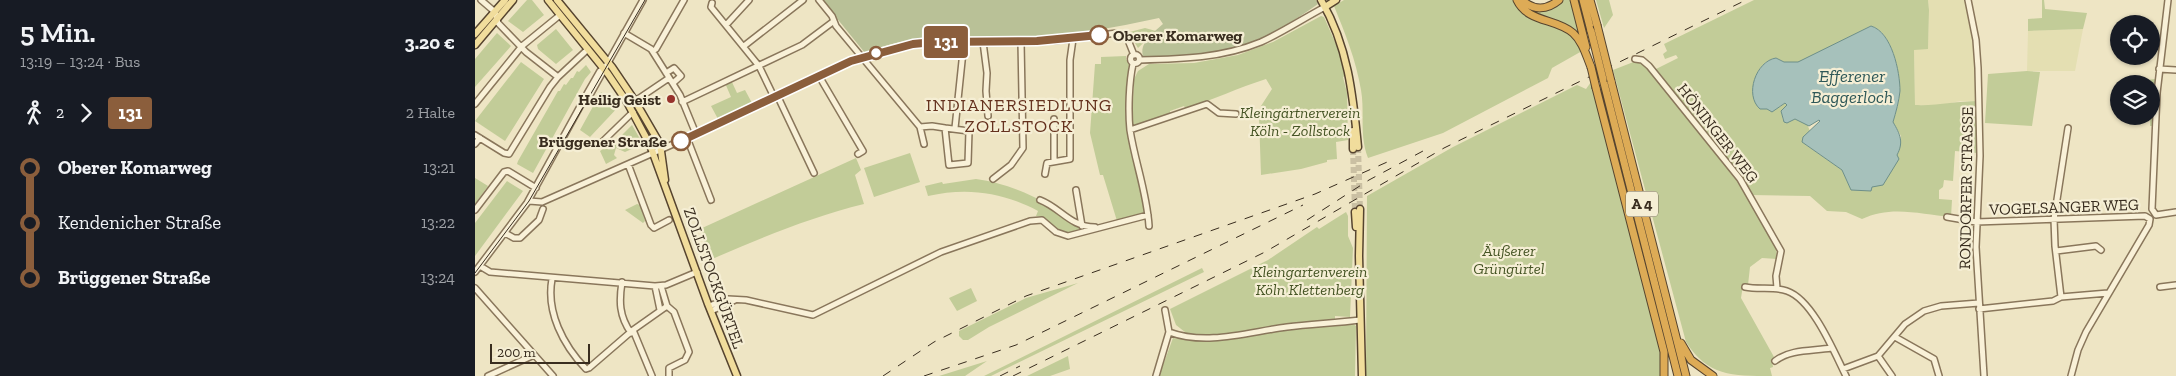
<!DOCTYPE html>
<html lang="de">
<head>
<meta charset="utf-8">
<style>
	body { margin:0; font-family:"Zilla Slab",serif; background:#20242c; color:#f1f3f6; height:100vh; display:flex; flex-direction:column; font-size:19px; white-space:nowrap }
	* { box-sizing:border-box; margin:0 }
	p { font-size:16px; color:#9ea1a6 }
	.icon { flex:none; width:28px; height:28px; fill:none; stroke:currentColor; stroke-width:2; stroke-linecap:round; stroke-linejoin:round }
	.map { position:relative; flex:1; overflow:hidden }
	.details { display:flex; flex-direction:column; background:#171b24; width:475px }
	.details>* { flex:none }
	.badge { padding:0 10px; border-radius:4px; font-size:18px; line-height:32px }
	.fabs { position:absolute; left:1635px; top:15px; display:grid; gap:10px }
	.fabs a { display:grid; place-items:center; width:50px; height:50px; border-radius:50%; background:#171b24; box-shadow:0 1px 4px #0004; font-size:25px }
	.scale { position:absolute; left:15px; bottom:12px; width:100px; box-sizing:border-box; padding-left:5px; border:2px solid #392d1f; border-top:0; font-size:14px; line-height:18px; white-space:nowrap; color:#392d1f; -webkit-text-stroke:4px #f5eed4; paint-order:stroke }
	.map>.badge { position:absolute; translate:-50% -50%; box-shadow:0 0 0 2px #fff }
	.legs { display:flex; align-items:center; gap:8px; height:55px; padding:0 20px; font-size:16px }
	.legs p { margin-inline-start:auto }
	.overview { display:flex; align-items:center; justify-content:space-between; height:85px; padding:0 20px }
	h1 { font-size:28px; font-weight:600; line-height:38px }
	ul { padding:0 20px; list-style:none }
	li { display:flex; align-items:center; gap:18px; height:55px; font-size:19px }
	li i { display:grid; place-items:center; width:8px; height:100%; margin:0 6px; background:currentColor }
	li i::after { content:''; width:12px; height:12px; margin:-6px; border:4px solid; border-radius:50%; background:#171b24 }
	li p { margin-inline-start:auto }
	li:first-child i { background:linear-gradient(#0000 50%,currentColor 0) }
	li:last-child i { background:linear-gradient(currentColor 50%,#0000 0) }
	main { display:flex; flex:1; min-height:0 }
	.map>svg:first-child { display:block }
</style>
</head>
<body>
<main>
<section class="details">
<div class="overview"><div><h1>5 Min.</h1><p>13:19 – 13:24 · Bus</p></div><b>3.20 €</b></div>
<div class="legs"><svg class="icon" aria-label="walk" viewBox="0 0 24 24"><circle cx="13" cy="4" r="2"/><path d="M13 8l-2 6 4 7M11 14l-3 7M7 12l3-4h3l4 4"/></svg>2<svg class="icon" aria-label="forward" viewBox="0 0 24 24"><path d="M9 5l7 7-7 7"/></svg><b class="badge" style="background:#8b5e3c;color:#fff">131</b><p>2 Halte</p></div>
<ul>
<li><i style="color:#8b5e3c"></i><b>Oberer Komarweg</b><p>13:21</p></li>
<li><i style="color:#8b5e3c"></i><span>Kendenicher Straße</span><p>13:22</p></li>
<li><i style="color:#8b5e3c"></i><b>Brüggener Straße</b><p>13:24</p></li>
</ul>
</section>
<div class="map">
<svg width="1701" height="376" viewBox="0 0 1701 376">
	<rect width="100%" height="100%" fill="#eee5c4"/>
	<path fill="#e4dfb2" d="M1453,0H1491L1500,41L1504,101H1485L1467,105H1440L1439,49H1453L1454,10Z
		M1608,29L1600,71H1552L1553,31Z"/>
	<path fill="#c2cc98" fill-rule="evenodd" d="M52,0H57L69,15L48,32L33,21Z
		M869,0H1040L1042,5C1065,18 1095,27 1107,51L1077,68L1073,78L968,133L893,158C884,135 890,113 886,90C881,60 870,33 859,6Z
		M1086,0H1096L1106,38L1057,13L1046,2L1056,9Z
		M1121,0H1134L1138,15L1129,28Z
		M1279,0H1453L1454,10L1453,49L1439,50L1440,105C1462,106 1482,101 1504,101L1502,153L1480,151L1478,181L1469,180L1468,187L1464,190V199L1477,200L1476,217C1446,214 1415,205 1387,219L1371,212L1352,211L1335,196L1276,195L1179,70L1203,58L1201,55L1190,59L1188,54L1192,51L1189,44ZM1396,26C1417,31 1425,72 1425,91C1424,101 1421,112 1418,122L1426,136L1422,155L1397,187L1376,190L1367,170L1331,145L1330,135L1335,131L1332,124L1320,119L1315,121L1308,120L1306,111L1312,105L1310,103L1305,107L1285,109C1283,104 1279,97 1278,91C1278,77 1286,60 1301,58L1309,62L1323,63Z
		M1567,0H1569L1570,9L1612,13L1608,29L1553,31V19L1567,18Z
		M846,16L849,17L864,51L870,76L868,77L872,93L873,140L861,142L862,159L852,160V162L826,169L786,175L784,117L786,106L797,89L791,79C763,88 739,99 711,109L709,106L695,111V115L659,128L657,126L659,79L663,71L674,64L719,63L763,55L798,42Z
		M670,28L681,31L663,48L657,38L651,33Z
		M81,29L98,50L81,64L63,49L62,45Z
		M22,33L36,46L0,87V59Z
		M651,56V60H654L653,129L671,209L669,213L642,221L628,175H625L615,133L620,64H626V57Z
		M1161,61L1171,64L1258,172L1301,246L1302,259L1287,258L1275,267L1273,285H1268L1266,298L1299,357L1297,361L1298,367L1295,368L1297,376C1256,376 1233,376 1211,342L1138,70Z
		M46,62L69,79L30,141L0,121Z
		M111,65L116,72L110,79L58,173L42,164L43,161L83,91H85L89,84L91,85L96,78H98L102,71L104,72Z
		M1552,71L1565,72L1557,126L1510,123L1513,74Z
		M1680,79L1678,126H1675L1676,84H1654L1656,82Z
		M256,80L262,93L270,90L277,103L243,119L236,106L256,97L250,83Z
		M1116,82L1188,361L1187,376H891L892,196L978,147L1102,85L1111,89Z
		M126,92L138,101L142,98L146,104L115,137L105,130Z
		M157,125L168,144L150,152L141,148L139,155L142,158L131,164L125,151L128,149L127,146L133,149Z
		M435,153L445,182L399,197L389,168Z
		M381,158L386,170L380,175L389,204C336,217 285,238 235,260L225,229Z
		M0,178L13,186L0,204Z
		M501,179C526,182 551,192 573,204C588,212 597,229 616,228C609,230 602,233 596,234C580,236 576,216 561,216L563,211C527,192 492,187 453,196L450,186L467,182L468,184Z
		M32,181L48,191L0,256V223Z
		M162,204L165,205L170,221L168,223L150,210Z
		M871,212L873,216V236L878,248L875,317L860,316V321L828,324L826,322L822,324L739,336H715L701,325L695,309L793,260L842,227L844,229Z
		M727,268L729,272L516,376H509Z
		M603,283L514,327L493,340H488L484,336V331L551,298Z
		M496,288L502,301L482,311L474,298Z
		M878,324L881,326L880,376H684L698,338L732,341L812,329Z
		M593,356L595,369L575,376H552Z
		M512,361L490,376H464Z"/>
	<path fill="#b9c197" d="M347,0H841L843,4C821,19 797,36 772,45C739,55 702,58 668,56C664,43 679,32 688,24L684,18C639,28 595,35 548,37C489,39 448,30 390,53Z"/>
	<path fill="#a6c1bb" stroke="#6d8f89" d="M1396,26C1417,32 1425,72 1425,91C1424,101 1421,112 1418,122C1425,134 1429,142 1422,155L1424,159L1408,185L1397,187L1396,191L1376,190L1367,170L1327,142L1328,137L1345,121L1344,120L1334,126L1320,119L1312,123L1309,122L1306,111L1312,105L1310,103L1297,112L1292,109H1285C1269,95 1281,61 1301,58L1309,62H1323Z"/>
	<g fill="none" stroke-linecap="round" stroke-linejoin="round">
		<path stroke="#cac0a3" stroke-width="6" stroke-dasharray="6 3" stroke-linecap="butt" d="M883,147L885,209
			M878,149L880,212"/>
		<g stroke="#89765b" stroke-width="8">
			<path id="minor" d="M6,0L20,12L23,23L51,52L83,77
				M344,0L357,16L361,26L445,127
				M1493,0L1501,40L1503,68L1505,156L1501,247L1509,376
				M1693,0L1682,93L1677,209L1681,215L1701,212
				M237,3L236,7L284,66L299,97
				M251,25L274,0
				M149,33L176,49L205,95L221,134
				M508,42L512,73L511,91L513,116
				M269,46L328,0
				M178,51L181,49L209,0
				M655.5 59a4.5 4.5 0 1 1 9 0a4.5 4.5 0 1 1-9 0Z
				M1160,59L1167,60L1174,66L1265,179L1306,251L1301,276L1302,288
				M665,60C707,59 747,58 786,42C808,32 829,18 850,7
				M658,64C654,82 653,111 655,130C660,162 672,193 674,226
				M1684,69L1701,70
				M191,73L199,68L206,76L198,83
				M344,76L388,151L383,154
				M302,95L339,173
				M160,101L194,78
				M111,102L168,0
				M207,102L327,45L359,21
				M0,104L47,46L85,15
				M445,127L457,126L470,128
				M445,127L449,144
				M470,128L494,131L493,163L474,165Z
				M480,128L489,42
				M655,130L732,104L744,113L761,114
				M0,135L29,153L34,154L75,87L83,77L113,49
				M212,138L236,200
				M0,144L5,138
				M124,145L158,112
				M579,161V119
				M153,164L176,225L179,228L194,220
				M570,174L572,163L595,159V60L598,39
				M518,179L536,165L548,148L546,42
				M601,190L607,226
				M565,200C586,208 595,227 620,227
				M54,201L67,202L212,138L366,65L401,53L438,44L459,42L577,41L642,33L653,40L659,55
				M0,210L29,172L33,171L61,188
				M1472,217L1501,222L1670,216L1675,219L1674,225L1611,332L1603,350L1596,376
				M30,233L39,238H45L64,220L68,209
				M1581,251L1621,246L1626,250
				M5,266L15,272L180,286L191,285L222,272
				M0,272L52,203L113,92L125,71L129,69
				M77,279C71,312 88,345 111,369L114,368L158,330L192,306
				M147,282C144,301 144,316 156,333
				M180,286L185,310
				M186,286L192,306L199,312L214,352L210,360L194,368V376
				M1270,287C1284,290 1299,286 1312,291C1338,300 1359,352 1371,376
				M1685,287L1701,285
				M0,288L78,376
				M1586,297L1580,246L1579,219L1593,128
				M234,306L253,299L271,300L338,315L466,252L555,221L567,220L581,232L593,236L673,215
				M1504,309L1578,301L1586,297L1633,293
				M236,311L260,300
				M158,330L177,376
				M694,332C732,346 773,332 812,327C836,324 861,323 885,320
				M1420,337L1459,359L1464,376
				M1403,356L1417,376
				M1300,361C1315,349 1338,351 1356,348
				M1368,369L1403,356L1430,324L1449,311L1466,306L1504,303
				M13,376L59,355
				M681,376L694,332L690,310"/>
		</g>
		<g stroke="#56442f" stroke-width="9">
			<path id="major" d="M73,0L133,74L152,102L175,145L233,304L262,376
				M82,0L137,67L160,101L185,144L190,180
				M846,0C873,46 878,95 883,147
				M850,7L861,0
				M0,34L30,0
				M0,45L38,0
				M878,131V149
				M885,209L884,256L887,376
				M880,212L881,227"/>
		</g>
		<g stroke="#56442f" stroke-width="9">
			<path id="highway" d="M1042,0C1053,23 1081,18 1098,33C1108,42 1111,55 1116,67
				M1047,0C1059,11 1072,10 1084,0
				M1099,0L1111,47
				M1108,0L1116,31
				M1115,0L1122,25
				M1128,79L1203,376
				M1136,81L1211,376
				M1121,88L1189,352V376
				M1206,343L1216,360L1238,376"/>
		</g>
		<use href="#minor" stroke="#f9f1d8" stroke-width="5"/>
		<use href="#major" stroke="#f1dd9c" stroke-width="6"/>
		<use href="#highway" stroke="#ddab56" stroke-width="7"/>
		<path stroke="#392d1f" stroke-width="1" d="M0,273L54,201L170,0"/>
		<path stroke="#392d1f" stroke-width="1" stroke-dasharray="9 9" stroke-linecap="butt" d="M832,220L894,180L948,151
			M408,376L459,342L551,296L840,194L919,159
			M449,376L541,345L828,205
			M525,376L545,366
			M538,376L790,252L969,148L1271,0"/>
		<g stroke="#56442f" stroke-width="9" stroke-linecap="butt">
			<path id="highway-bridge" d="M1122,25L1136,81
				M1116,31L1128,79
				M1116,67L1121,88"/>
		</g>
		<use href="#highway-bridge" stroke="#ddab56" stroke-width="7"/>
	</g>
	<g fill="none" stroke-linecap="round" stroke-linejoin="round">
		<g stroke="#fff" stroke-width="11">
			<path id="line-1" d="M206,141L376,61L438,44L459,42L562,41L624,35"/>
		</g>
		<use href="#line-1" stroke="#8b5e3c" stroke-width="8"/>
	</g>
	<g fill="#fff" stroke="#8b5e3c" stroke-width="2.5">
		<circle cx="624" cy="35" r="9"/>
		<circle cx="401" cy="53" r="6"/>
		<circle cx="206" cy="141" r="9"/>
	</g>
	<circle fill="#97322b" stroke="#f5eed4" stroke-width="2" cx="196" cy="99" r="5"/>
	<g text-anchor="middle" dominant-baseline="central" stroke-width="4.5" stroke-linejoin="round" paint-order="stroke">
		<rect fill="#f5eed4" stroke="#716755" stroke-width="1" x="1151" y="191.5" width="32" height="25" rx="4"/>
		<g font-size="15" font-weight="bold" fill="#392d1f">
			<text x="1167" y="204">A 4</text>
		</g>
		<g font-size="16" font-weight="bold" fill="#392d1f" stroke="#f5eed4" text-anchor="start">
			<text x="638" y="35">Oberer Komarweg</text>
			<text x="192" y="141" text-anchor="end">Brüggener Straße</text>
		</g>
		<g font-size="16" font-weight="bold" fill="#392d1f" stroke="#f5eed4" text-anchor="end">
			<text x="186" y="99">Heilig Geist</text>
		</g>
		<g font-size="16" font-style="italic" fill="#465525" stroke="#f5eed4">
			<text x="825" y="112">Kleingärtnerverein<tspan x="825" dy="18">Köln - Zollstock</tspan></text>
			<text x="1034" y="250">Äußerer<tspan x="1034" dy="18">Grüngürtel</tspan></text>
			<text x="835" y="271">Kleingartenverein<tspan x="835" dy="18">Köln Klettenberg</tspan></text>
		</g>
		<g font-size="16" fill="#392d1f" stroke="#f5eed4">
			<text transform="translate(1243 133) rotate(52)">HÖNINGER WEG</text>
			<text transform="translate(1491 188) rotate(-89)">RONDORFER STRASSE</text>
			<text transform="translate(1589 207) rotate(-2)">VOGELSANGER WEG</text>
			<text transform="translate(239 278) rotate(70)">ZOLLSTOCKGÜRTEL</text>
		</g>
		<g font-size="18" font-style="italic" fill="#2e5858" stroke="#f5eed4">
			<text x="1377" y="76">Efferener<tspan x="1377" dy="21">Baggerloch</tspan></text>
		</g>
		<g font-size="18" letter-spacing="1" fill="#65321e" stroke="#f5eed4">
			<text x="544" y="105">INDIANERSIEDLUNG<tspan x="544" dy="21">ZOLLSTOCK</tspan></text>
		</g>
	</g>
</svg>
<div class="fabs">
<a><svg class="icon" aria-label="locate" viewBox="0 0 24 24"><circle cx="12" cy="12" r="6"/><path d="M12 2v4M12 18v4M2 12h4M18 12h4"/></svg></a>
<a><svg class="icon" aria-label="layers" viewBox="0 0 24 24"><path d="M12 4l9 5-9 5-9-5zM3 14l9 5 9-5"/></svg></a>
</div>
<div class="scale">200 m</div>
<b class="badge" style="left:471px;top:42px;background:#8b5e3c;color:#fff">131</b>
</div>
</main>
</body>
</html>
